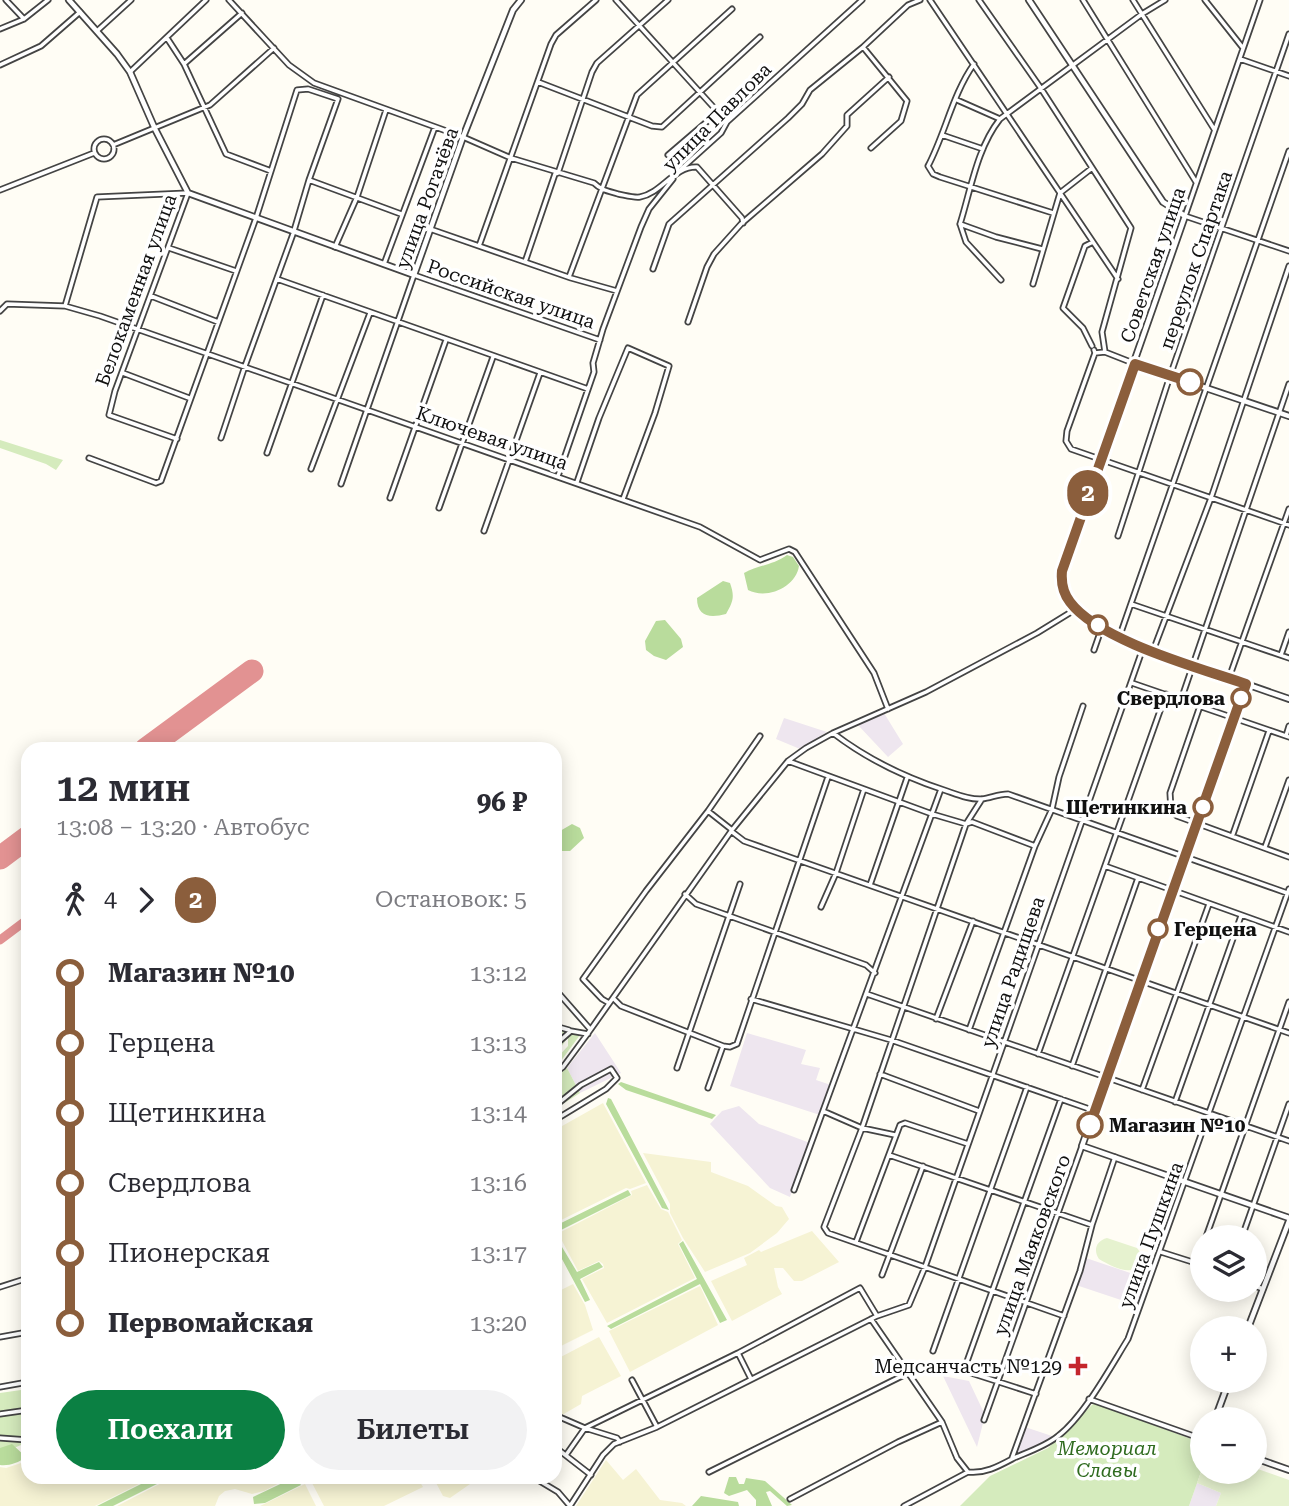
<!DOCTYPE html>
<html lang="ru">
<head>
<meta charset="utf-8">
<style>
	body { margin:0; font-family:"Roboto Serif",serif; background:#f2f2f3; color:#2b2b33; height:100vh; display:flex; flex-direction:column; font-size:26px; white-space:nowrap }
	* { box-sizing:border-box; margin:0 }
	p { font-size:23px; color:#7c7c81 }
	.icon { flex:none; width:38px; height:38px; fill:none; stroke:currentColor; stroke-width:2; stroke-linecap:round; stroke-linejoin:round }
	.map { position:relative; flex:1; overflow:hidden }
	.side { position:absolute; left:21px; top:742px; width:541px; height:742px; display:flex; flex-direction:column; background:#fff; border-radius:21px; box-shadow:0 4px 18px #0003 }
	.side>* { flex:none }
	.badge { padding:0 14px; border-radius:23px; font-size:24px; line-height:46px }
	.buttons { position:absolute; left:1190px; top:1225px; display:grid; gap:14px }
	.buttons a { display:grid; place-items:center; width:77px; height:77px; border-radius:50%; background:#fff; box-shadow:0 4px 18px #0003; font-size:35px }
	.map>.badge { position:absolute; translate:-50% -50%; box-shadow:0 0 0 4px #fff }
	.legs { display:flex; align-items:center; gap:10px; height:77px; padding:0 35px; font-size:23px }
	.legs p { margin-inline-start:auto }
	.headline { display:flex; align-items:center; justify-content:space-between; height:119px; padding:0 35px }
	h1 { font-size:38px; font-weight:600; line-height:52px }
	.button { display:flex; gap:14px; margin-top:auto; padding:14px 35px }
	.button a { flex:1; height:80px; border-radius:42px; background:#0b8043; color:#fff; font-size:28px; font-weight:600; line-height:80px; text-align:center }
	.button a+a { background:#f2f2f3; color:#2b2b33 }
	ul { padding:0 35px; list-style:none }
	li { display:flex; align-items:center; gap:24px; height:70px; font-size:26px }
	li i { display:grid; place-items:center; width:10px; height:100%; margin:0 9px; background:currentColor }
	li i::after { content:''; width:18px; height:18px; margin:-9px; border:5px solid; border-radius:50%; background:#fff }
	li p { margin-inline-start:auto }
	li:first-child i { background:linear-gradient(#0000 50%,currentColor 0) }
	li:last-child i { background:linear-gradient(currentColor 50%,#0000 0) }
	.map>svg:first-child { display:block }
</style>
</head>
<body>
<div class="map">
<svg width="1289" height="1506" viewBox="0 0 1289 1506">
	<rect width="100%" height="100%" fill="#fffdf5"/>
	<path fill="#eee6ef" d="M884,713L903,744L888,757L857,724Z
		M784,718L827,732L800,749L776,739Z
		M595,1033L621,1073L580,1093L567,1068Z
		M747,1033L806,1050L801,1064L820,1068L816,1080L831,1085L820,1115L730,1086Z
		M739,1106L759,1124L810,1143L790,1197L770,1188L710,1124L722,1111Z
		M1083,1257L1148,1279L1139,1306L1073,1284Z
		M943,1376L969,1381L985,1415L977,1447Z
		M1025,1427L1055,1437L1014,1456Z
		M1197,1483L1221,1493L1216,1506H1189Z"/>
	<path fill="#f6f3d4" d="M603,1103L646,1183L630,1189L626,1188L555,1223V1130Z
		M643,1153L711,1162V1172L748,1186L776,1206L782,1207L789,1219L777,1233L750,1253L705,1272L683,1238L670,1213V1204Z
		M647,1185L661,1209L668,1212L682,1240L678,1244L695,1278L607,1323L582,1279L604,1268L603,1264L599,1261L578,1271L561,1239L555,1235L632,1195L631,1191Z
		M812,1231L839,1262L802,1281H794L783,1268H774L778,1287L782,1294L732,1321L711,1281L747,1265L744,1258L759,1250L761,1252Z
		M573,1284L585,1305L593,1330L555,1349V1293Z
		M700,1286L718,1325L630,1372L609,1331Z
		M599,1337L621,1376L582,1396L581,1404L562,1415L555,1414V1360Z
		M28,1456V1477H153L95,1506H0V1467L6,1468L24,1462Z
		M606,1460L623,1480L636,1469L660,1500L682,1503L686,1506H576Z
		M173,1477H291L264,1491L252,1494L235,1489L225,1491L219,1496L215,1506H117Z
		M318,1477H417L423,1487L384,1506H324L311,1481Z
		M433,1477H480L450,1498L443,1496Z
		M305,1484L316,1506H260Z"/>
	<path fill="#d5ebbd" d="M0,440L63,460L56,470L46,464L0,448Z
		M555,1025L572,1030L580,1035L555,1069V1060L568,1046V1037L555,1056Z
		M567,1068L580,1093L555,1109V1076Z
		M28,1389V1442L0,1454V1393Z
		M1094,1403L1202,1443V1469L1189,1506H960L990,1476L1048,1448Z"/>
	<path fill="#b9dc9c" d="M787,555L793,557L799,566C796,587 767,600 748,590L744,573C758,565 774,565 787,555Z
		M723,581L730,583C735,597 733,602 726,614C710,618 697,617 697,598Z
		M665,620L681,639L683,647L666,660L654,656L646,650L645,641L656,621Z
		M572,824L580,828L584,838L570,851H559L555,844L560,831Z
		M621,1082L716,1115L712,1119L626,1090L618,1084Z
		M608,1098L611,1099L669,1210L662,1208L606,1104Z
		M628,1190L631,1195L555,1233V1226Z
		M556,1237L577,1272L599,1262L603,1267L580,1279L590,1300L585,1302L555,1246Z
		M683,1241L727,1320L720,1323L700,1284L611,1329L607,1326L697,1279L679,1244Z
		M12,1444L26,1457C18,1463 9,1466 0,1465V1448Z
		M155,1477H164L165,1480L113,1506H97Z
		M295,1477L301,1485L265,1503L254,1504L253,1497Z
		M729,1477H736L739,1484H744L746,1478L765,1481L792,1505L787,1506L770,1491L766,1492L772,1506H756V1500L747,1490L729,1496L724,1493Z
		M701,1496L738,1502L739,1506H692Z"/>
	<path fill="#e6f2cf" d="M1107,1238L1137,1248L1143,1256L1141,1266C1129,1276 1111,1266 1099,1259C1093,1250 1096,1241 1107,1238Z
		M1255,1468L1289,1480V1506H1216L1221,1493L1197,1483L1202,1469V1472H1255Z"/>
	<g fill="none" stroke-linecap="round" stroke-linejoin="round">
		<path stroke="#e29292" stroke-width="9" d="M0,940L28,919"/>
		<path stroke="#e29292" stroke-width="23" d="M146,749L252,671
			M0,858L28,837"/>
		<g stroke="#444" stroke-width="7">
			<path id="minor" d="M6,0L24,19
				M229,0L289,65L314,83L463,137L511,158L594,183C601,190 608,191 618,194C624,195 634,198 640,197C662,193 674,166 697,167L742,218L743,223
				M616,0L727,122
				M930,0L1118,279
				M979,0L1040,87L1131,228L1102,332L1105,352
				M1083,0L1196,182
				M1133,0L1214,129
				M1205,0L1243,48
				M1260,0L1185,216L1289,251
				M0,29L24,19L48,0
				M97,31L131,0
				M167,38L184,64L226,154L271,171
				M863,47L907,101L901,121L871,148
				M1240,59L1289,76
				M184,64L242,13
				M974,64C953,93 945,134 928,166L933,174L940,177L1053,213
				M0,65L41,46L80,12
				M130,72L206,0
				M538,82L652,126L662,127L760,37
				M957,100L1000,119
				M942,135L983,149
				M94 149a10 10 0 1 1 20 0a10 10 0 1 1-20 0Z
				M113,145L210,105L274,48
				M668,155L717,113
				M680,170L721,133L727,122L862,0
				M309,180L401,214
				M0,190L94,153
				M960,224C971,189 977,148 1000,119L1142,14L1165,0
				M960,224L996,237L1042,249
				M960,224L966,242L1001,280
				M430,229L571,278L617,291
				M479,246L551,44L556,35L596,0
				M335,247L357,197L386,110
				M169,248L236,271
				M525,262L555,174L558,173L592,72L597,63L668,0
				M384,264L435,127
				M653,269L669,224L788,118L802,104L810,90L863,47L908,5L920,0
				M569,277L637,95L732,9
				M277,279L588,389
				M1033,284L1060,193L1092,168
				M151,296L218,322
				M65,306L97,197L188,193L115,391L109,415L177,439
				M0,311L7,304L65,306L100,316L700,527L760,560L789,549L795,552L874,673L888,709
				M688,322L707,267L714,254L741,224L822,154L847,126V115L889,77
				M1092,346L1083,328L1063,308L1085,246L1093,242
				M1094,350L1095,353L1105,352L1133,363
				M1095,353L1067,431L1066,441L1071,449L1289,525
				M123,373L189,398
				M267,453L323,295
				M89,458L156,483L161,481L256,218L297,90L308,89L338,99L309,180L293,234L245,366L221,438
				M311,469L370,313
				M558,476L594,372L593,363L603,329L641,227L649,209L673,179
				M577,482L599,418L628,348L669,366L655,413L623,499
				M341,484L414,275L600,340
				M390,498L446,340
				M439,508L493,357
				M484,531L540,373
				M1118,536L1170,376L1289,34
				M1131,604L1289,658
				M1119,638L1289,151
				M1094,650L1102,627
				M1153,651L1211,498L1289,266
				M1281,655L1289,632
				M1229,678L1289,509
				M1132,683L1289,737
				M1181,700L1289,384
				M1200,706L1170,793L1171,810L1177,816L1289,857
				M833,733C867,759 904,777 944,790C956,794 969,800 982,799C991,798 998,794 1008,794L1287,893
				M1286,736L1289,726
				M788,761L932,814L966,824L972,822L1035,846
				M982,799L966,824L862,1128L824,1227L828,1233L1064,1316
				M708,811L732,830
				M731,831L744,841L1289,1033
				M1233,834L1269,731
				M1265,847L1289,780
				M1105,866L1289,932
				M870,885L907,778
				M685,894L696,904L866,965L875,973
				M821,907L836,873L864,789
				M555,989L590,1029
				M867,994L1289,1141
				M613,998L621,1006L723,1046
				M751,999L891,1040L1095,1111
				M609,1003L602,999L583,979L646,891L708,811L760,736
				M936,1019L973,921
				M555,1026L569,1030
				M969,1030L1035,846L1052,809L1059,777L1083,706
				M555,1045L571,1031L588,1034
				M1038,1054L1166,694
				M1072,1066L1138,878
				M677,1068L740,884
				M555,1073L563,1067L586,1036L732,830L788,761L806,748L833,733L926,692L1037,633L1076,609
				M880,1074L979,1111
				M708,1088L723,1046L730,1047L737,1044L828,777
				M1142,1090L1209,904
				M1175,1102L1241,916
				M555,1106L581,1085L611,1069L617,1078L606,1089L555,1120
				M823,1111L862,1128L895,1135
				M889,1155L1092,1225
				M794,1190L941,789
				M1206,1237L1289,1002
				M1242,1237L1289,1104
				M856,1242L900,1125L905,1123L968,1144
				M1161,1252L1202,1265
				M1197,1263L1202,1249
				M882,1275L923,1166
				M1255,1286L1263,1289
				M0,1287L28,1278
				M871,1319L942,1422L957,1458L968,1472C985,1474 999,1466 1014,1458C1028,1452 1046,1446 1058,1436C1084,1416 1110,1368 1128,1339L1289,889
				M0,1337L28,1332
				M933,1351L1027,1087
				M738,1353L751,1379
				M632,1380L657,1427
				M0,1387L28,1382
				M1036,1394L968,1372L965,1367L1061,1099
				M1089,1399L1202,1439
				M0,1414L28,1410
				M555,1415L585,1428L617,1438L620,1442
				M984,1420L1082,1146
				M0,1438L28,1440
				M555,1447L591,1475
				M566,1455L585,1428L738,1353L860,1288L877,1316
				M1012,1458L1080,1271L1092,1225L1115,1157
				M709,1472L908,1373
				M533,1477L558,1492L570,1506
				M790,1499L898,1442L942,1422
				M570,1506L603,1455L614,1444L657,1427L877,1316L909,1305L925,1267L1143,648
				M904,1506L968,1472"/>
		</g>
		<g stroke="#444" stroke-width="8">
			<path id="tertiary" d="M69,0L117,54L130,72L155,129L188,193L414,275L463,137L513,10L521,0
				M1029,0L1163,202L1185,216L1063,565L1062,584L1069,602L1110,633L1143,648L1289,699
				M1135,364L1289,416
				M1246,684L1082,1146L1289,1218
				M1248,1328L1289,1221
				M1215,1419L1229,1381
				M1255,1458L1289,1470"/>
		</g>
		<use href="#minor" stroke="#fff" stroke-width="3.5"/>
		<use href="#tertiary" stroke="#fff" stroke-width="4.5"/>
	</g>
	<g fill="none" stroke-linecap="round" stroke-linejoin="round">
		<g stroke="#fff" stroke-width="16">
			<path id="line-1" d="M1090,1125L1246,684C1200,668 1099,641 1070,602C1063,593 1061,582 1062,571L1135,364L1190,382"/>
		</g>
		<use href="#line-1" stroke="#8b5e3c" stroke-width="10"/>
	</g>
	<g fill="#fff" stroke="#8b5e3c" stroke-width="3.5">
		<circle cx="1190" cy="382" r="12"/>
		<circle cx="1098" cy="625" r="9"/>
		<circle cx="1241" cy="698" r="9"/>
		<circle cx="1203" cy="807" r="9"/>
		<circle cx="1158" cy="929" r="9"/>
		<circle cx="1090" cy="1125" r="12"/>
	</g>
	<path fill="#c4262e" stroke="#fff" stroke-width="2.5" d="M1074.5 1355.5h7v7h7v7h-7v7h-7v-7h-7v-7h7z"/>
	<g text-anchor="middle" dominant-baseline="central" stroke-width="7" stroke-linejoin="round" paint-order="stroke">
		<g font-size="19" fill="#111" stroke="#fff">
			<text transform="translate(717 117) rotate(-45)">улица Павлова</text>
			<text transform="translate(427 198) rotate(-70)">улица Рогачёва</text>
			<text transform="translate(1196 260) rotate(-71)">переулок Спартака</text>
			<text transform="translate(1153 265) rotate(-71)">Советская улица</text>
			<text transform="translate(136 290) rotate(-70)">Белокаменная улица</text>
			<text transform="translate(511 294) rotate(19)">Российская улица</text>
			<text transform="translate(492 438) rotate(19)">Ключевая улица</text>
			<text transform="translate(1013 972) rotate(-71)">улица Радищева</text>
			<text transform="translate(1151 1235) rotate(-70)">улица Пушкина</text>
			<text transform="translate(1032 1245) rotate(-70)">улица Маяковского</text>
		</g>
		<g font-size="19" font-weight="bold" fill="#111" stroke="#fff" text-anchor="end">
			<text x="1225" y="698">Свердлова</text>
			<text x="1187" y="807">Щетинкина</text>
			<text x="1174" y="929" text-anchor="start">Герцена</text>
			<text x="1109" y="1125" text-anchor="start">Магазин №10</text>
		</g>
		<g font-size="19" fill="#111" stroke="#fff" text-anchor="end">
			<text x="1062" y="1366">Медсанчасть №129</text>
		</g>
		<g font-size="19" font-style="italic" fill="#2f6b1f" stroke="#fff">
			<text x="1107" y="1448">Мемориал<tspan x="1107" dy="22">Славы</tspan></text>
		</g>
	</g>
</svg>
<div class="buttons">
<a><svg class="icon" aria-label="layers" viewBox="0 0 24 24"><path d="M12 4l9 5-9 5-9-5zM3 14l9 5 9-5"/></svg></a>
<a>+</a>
<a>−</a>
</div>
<b class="badge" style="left:1088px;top:493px;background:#8b5e3c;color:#fff">2</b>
<section class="side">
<div class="headline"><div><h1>12 мин</h1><p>13:08 – 13:20 · Автобус</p></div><b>96 ₽</b></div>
<div class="legs"><svg class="icon" aria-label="walk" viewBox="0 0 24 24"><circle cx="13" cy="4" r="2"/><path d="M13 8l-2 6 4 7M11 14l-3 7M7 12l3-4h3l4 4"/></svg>4<svg class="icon" aria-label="forward" viewBox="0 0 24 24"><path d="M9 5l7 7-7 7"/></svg><b class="badge" style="background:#8b5e3c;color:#fff">2</b><p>Остановок: 5</p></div>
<ul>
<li><i style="color:#8b5e3c"></i><b>Магазин №10</b><p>13:12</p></li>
<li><i style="color:#8b5e3c"></i><span>Герцена</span><p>13:13</p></li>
<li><i style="color:#8b5e3c"></i><span>Щетинкина</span><p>13:14</p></li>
<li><i style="color:#8b5e3c"></i><span>Свердлова</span><p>13:16</p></li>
<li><i style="color:#8b5e3c"></i><span>Пионерская</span><p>13:17</p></li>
<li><i style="color:#8b5e3c"></i><b>Первомайская</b><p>13:20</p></li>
</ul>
<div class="button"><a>Поехали</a><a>Билеты</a></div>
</section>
</div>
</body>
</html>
